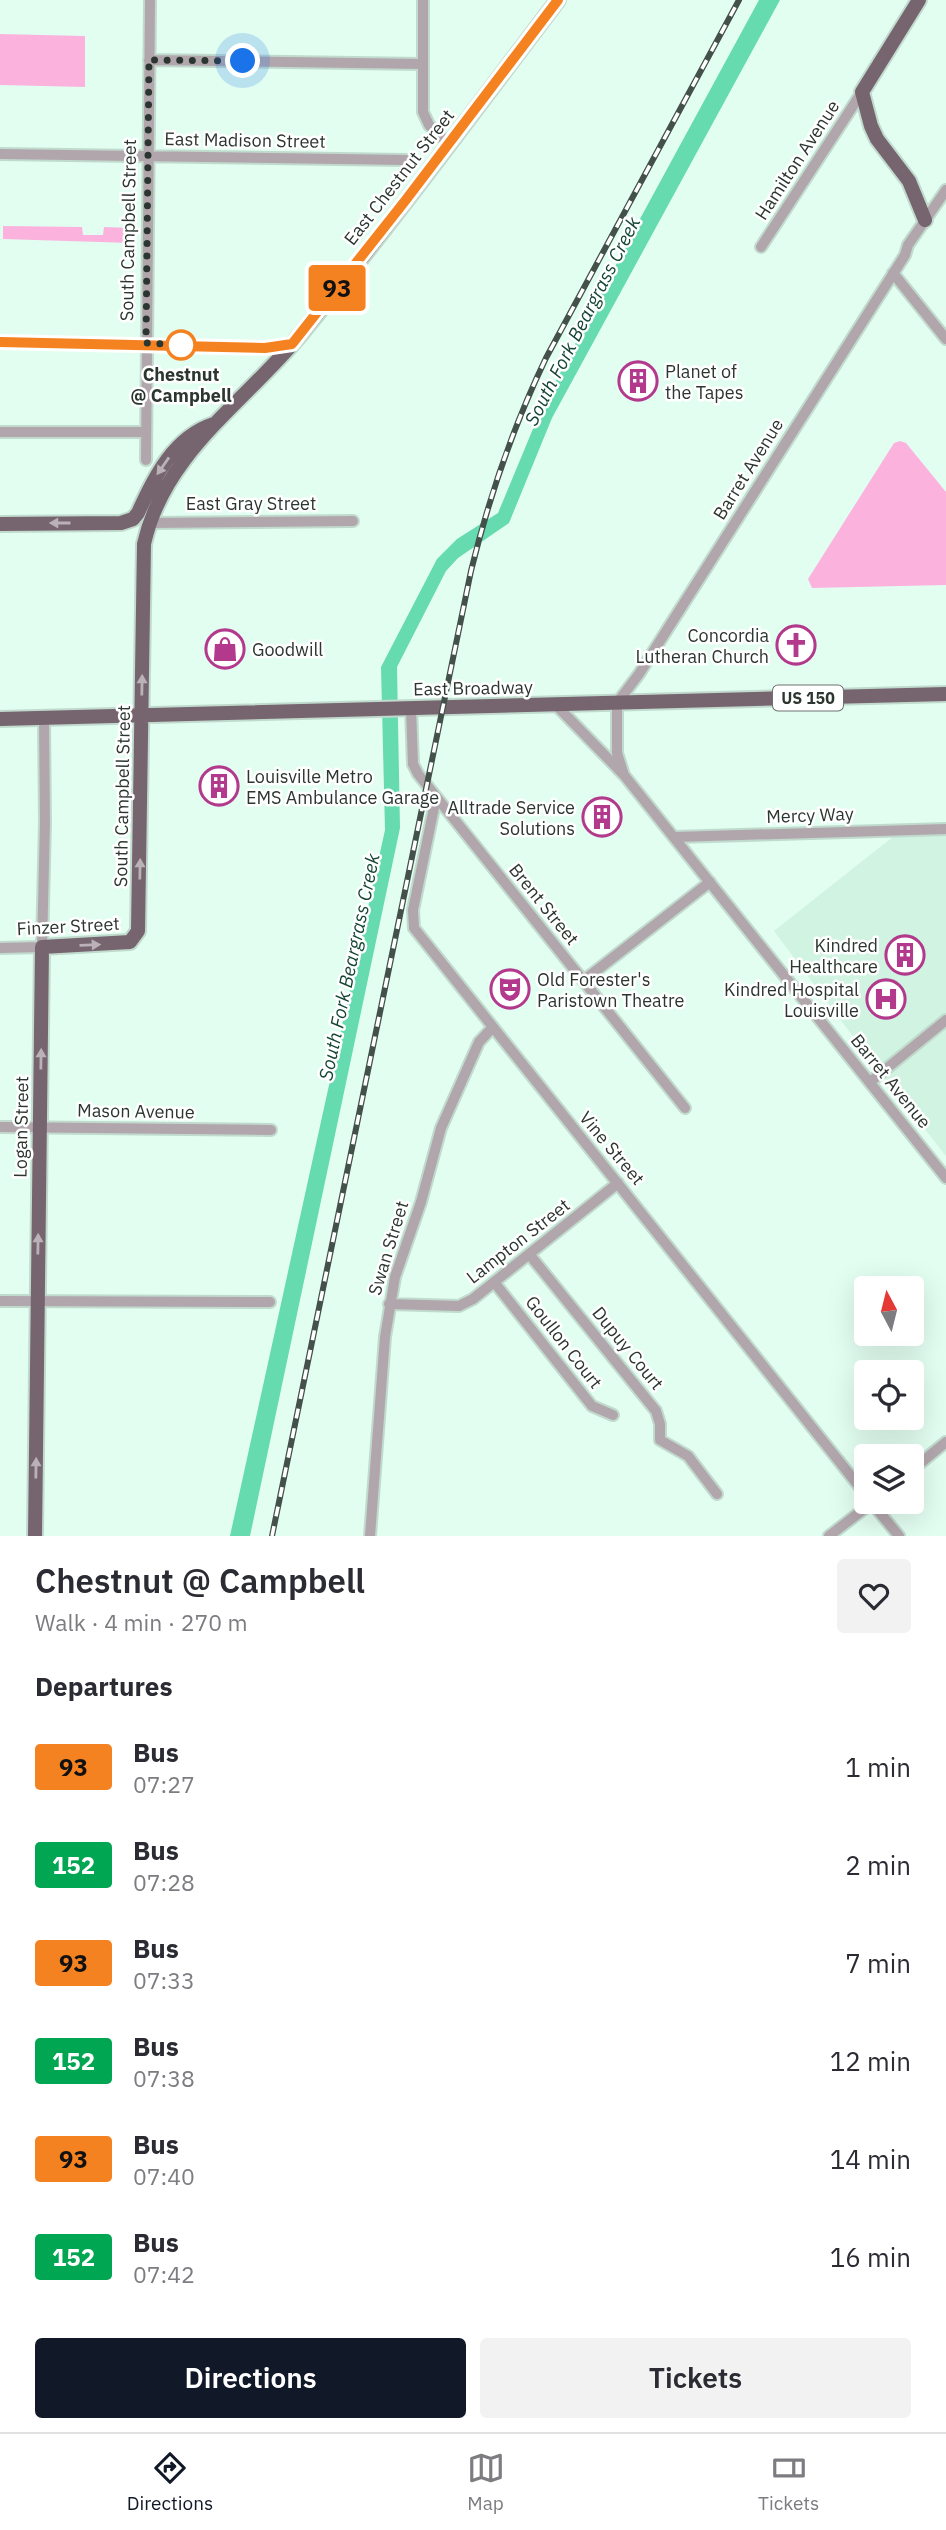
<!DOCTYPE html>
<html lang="en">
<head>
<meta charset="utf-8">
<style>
	body { margin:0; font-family:"IBM Plex Sans",sans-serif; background:#f2f2f3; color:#2b2b33; height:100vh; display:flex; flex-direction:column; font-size:26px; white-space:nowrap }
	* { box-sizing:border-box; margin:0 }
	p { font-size:23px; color:#7c7c81 }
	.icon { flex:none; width:38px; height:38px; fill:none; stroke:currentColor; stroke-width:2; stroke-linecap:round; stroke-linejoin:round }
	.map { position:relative; height:1536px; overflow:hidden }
	.panel { display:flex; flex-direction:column; background:#fff; flex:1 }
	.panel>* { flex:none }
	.badge { padding:0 14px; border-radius:5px; font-size:24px; line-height:46px }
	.needle { width:46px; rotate:353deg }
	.tools { position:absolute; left:854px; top:1276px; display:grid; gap:14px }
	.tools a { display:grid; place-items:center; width:70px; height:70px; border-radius:7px; background:#fff; box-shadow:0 7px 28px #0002; font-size:35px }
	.you { position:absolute; width:35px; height:35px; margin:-18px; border:5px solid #fff; border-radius:50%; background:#1a73e8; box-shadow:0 0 0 10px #1a73e833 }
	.map>.badge { position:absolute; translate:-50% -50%; box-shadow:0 0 0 4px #fff }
	h2 { padding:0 35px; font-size:26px; line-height:63px }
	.round { display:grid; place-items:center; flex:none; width:74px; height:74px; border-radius:7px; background:#f2f2f3 }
	.headline { display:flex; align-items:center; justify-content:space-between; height:119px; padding:0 35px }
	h1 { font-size:33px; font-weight:600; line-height:52px }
	.action { display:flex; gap:14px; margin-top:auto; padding:14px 35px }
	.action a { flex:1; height:80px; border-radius:7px; background:#111827; color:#fff; font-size:28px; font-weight:600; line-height:80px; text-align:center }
	.action a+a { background:#f2f2f3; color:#2b2b33 }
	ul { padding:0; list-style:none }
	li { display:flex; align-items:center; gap:21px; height:98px; padding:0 35px }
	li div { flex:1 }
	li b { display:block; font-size:26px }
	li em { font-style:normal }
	li .badge { min-width:77px; font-weight:700; text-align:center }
	.dock { display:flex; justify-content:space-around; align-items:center; height:98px; border-top:2px solid #e1e1e2; background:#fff; font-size:19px; color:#7c7c81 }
	.dock a { display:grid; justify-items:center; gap:4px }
	.dock .active { color:#111827 }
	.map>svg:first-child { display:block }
</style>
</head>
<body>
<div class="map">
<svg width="946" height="1536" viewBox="0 0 946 1536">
	<rect width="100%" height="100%" fill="#e2fef1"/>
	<path fill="#d0f3e2" d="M946,834V1156L876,1067L774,931L894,836Z"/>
	<path fill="#fbb3de" d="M0,34L85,36V87L0,85Z
		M3,226L82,227L83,235H103L104,227L132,228L131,243L3,239Z
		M900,441L906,443L946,492V585L812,588L808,579L894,443Z"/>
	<path fill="#65dbaf" d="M759,0H780L552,418L509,523L458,558L446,571L397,667L400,828L250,1536H230L385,830L381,667L437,559L457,539L498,513L540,412L635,228Z"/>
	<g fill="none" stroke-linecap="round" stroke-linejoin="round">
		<g stroke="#c1dace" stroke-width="14">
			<path id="minor" d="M423,0V112L429,125L449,144
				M149,60L422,64
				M0,154L406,160
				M761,247L862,92
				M893,273L946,339
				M0,342L265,348L292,344
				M0,432H146
				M146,460L150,0
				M149,523L353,521
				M556,705L624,775L946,1178
				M411,709L413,764L418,774L685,1108
				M624,775L617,753V703L639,674L905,255L908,245L946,190
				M436,798L413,910L414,928L866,1495
				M675,837L946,829
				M0,948L42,947L45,822L44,718
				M583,981L710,882
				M870,1082L946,1020
				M0,1127L271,1130
				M529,1254L656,1411L660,1424V1440L688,1456L717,1494
				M494,1282L592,1406L613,1415
				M0,1301L270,1302
				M389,1304L459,1306L473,1299L618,1183
				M912,1470L946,1442
				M871,1502L899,1536
				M370,1536L385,1337L395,1277L421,1202L441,1128L479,1042L492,1028
				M829,1536L873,1502"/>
		</g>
		<g stroke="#c1dace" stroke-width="18">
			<path id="major" d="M919,0L862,92L871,126L877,139L909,181L925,220
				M0,524L121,523L133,519L138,513C154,477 174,437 214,424
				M0,719L946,694
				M35,1536L42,947L130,942L138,931L144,544C164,453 245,402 301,334C390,225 473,112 558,0"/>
		</g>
		<use href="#minor" stroke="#b1a6ac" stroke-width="10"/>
		<use href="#major" stroke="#76646e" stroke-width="14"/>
		<g stroke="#44504a" stroke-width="6">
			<path id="rail" d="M272,1536L471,571C489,497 513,427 546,358L739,0"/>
		</g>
		<use href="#rail" stroke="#fff" stroke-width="3.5" stroke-dasharray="10" stroke-linecap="butt"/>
	</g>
	<defs><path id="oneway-solid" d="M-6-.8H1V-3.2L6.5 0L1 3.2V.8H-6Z" transform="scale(1.75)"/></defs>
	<g fill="#bab2b6">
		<use href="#oneway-solid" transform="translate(163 466) rotate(125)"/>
		<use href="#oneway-solid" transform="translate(60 523) rotate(180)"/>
		<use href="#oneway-solid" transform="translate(142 685) rotate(-89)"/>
		<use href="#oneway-solid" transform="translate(140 869) rotate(-89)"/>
		<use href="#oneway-solid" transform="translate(90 945) rotate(-2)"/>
		<use href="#oneway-solid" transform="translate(41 1059) rotate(-89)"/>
		<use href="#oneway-solid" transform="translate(38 1244) rotate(-89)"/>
		<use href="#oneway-solid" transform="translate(36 1468) rotate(-89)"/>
	</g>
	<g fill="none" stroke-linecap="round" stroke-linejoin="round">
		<g stroke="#fff" stroke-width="16">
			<path id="line" d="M0,342L265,348L292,344L405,201L558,0"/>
		</g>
		<use href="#line" stroke="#f58220" stroke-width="10"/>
		<path stroke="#2c3631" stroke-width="7" stroke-dasharray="0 12.6" d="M181,345H183L146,343L149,60L243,61"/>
	</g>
	<defs>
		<g id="building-ring" transform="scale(2.0125)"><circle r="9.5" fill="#fff" stroke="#b3398c" stroke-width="1.5"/><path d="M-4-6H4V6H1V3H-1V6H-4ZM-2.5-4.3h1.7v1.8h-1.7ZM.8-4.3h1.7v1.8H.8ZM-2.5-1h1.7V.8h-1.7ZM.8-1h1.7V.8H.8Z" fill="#b3398c"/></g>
		<g id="church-ring" transform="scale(2.0125)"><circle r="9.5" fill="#fff" stroke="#b3398c" stroke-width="1.5"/><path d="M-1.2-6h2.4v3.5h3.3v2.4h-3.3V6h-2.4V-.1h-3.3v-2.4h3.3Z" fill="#b3398c"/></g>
		<g id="shop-ring" transform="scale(2.0125)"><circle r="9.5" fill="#fff" stroke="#b3398c" stroke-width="1.5"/><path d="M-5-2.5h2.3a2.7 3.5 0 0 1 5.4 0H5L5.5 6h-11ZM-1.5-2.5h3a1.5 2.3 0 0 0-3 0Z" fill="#b3398c"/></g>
		<g id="theatre-ring" transform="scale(2.0125)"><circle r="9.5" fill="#fff" stroke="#b3398c" stroke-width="1.5"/><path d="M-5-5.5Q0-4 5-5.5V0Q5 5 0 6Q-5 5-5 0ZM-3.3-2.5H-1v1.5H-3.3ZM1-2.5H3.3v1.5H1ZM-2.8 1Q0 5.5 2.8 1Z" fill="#b3398c"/></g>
		<g id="hospital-ring" transform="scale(2.0125)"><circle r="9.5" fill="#fff" stroke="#b3398c" stroke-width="1.5"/><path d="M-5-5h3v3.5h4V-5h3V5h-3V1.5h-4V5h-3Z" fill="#b3398c"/></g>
	</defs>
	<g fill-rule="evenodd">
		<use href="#building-ring" x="638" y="381"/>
		<use href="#church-ring" x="796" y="645"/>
		<use href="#shop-ring" x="225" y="649"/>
		<use href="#building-ring" x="219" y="786"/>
		<use href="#building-ring" x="602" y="817"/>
		<use href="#building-ring" x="905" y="955"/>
		<use href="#theatre-ring" x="510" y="989"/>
		<use href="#hospital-ring" x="886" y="999"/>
	</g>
	<circle fill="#fff" stroke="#f58220" stroke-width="3.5" cx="181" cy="345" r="14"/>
	<g text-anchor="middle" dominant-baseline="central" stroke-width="5" stroke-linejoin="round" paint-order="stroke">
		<rect fill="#fff" stroke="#6b726f" stroke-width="2" x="773" y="685.5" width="70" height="25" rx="5"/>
		<g font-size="16" font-weight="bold" fill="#2c3631">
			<text x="808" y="698">US 150</text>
		</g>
		<g font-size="18" fill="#2c3631" stroke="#fff">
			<text transform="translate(245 140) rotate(1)">East Madison Street</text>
			<text transform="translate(797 160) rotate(-57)">Hamilton Avenue</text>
			<text transform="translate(399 177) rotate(-52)">East Chestnut Street</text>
			<text transform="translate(128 230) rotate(-89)">South Campbell Street</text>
			<text transform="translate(748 469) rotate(-58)">Barret Avenue</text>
			<text x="251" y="503">East Gray Street</text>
			<text transform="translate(473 688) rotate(-1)">East Broadway</text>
			<text transform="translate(122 796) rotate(-89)">South Campbell Street</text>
			<text transform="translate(810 815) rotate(-2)">Mercy Way</text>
			<text transform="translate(544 904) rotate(51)">Brent Street</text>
			<text transform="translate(68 926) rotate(-3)">Finzer Street</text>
			<text transform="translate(891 1081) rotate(51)">Barret Avenue</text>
			<text transform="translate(136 1111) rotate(1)">Mason Avenue</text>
			<text transform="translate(21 1127) rotate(-89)">Logan Street</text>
			<text transform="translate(612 1148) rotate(50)">Vine Street</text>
			<text transform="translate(518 1241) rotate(-38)">Lampton Street</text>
			<text transform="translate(388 1248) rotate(-73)">Swan Street</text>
			<text transform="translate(564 1342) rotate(52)">Goullon Court</text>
			<text transform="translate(628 1348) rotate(51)">Dupuy Court</text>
		</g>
		<g font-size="18" fill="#2c3631" stroke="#fff" text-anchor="start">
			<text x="665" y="371">Planet of<tspan x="665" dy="21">the Tapes</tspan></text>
			<text x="769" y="635" text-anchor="end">Concordia<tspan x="769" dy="21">Lutheran Church</tspan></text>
			<text x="252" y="649">Goodwill</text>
			<text x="246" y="776">Louisville Metro<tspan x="246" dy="21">EMS Ambulance Garage</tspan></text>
			<text x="575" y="807" text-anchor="end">Alltrade Service<tspan x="575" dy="21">Solutions</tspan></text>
			<text x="878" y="945" text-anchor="end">Kindred<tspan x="878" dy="21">Healthcare</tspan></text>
			<text x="537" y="979">Old Forester's<tspan x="537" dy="21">Paristown Theatre</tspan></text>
			<text x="859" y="989" text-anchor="end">Kindred Hospital<tspan x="859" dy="21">Louisville</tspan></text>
		</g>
		<g font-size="18" font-weight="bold" fill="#2c3631" stroke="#fff">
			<text x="181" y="374">Chestnut<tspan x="181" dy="21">@ Campbell</tspan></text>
		</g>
		<g font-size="19" font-style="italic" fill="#144635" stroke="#fff">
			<text transform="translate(582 321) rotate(-63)">South Fork Beargrass Creek</text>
			<text transform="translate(349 967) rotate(-78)">South Fork Beargrass Creek</text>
		</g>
	</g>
</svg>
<div class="tools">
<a><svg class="needle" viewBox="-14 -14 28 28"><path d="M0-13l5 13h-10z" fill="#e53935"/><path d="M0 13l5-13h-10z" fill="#7c7c81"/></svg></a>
<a><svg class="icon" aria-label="locate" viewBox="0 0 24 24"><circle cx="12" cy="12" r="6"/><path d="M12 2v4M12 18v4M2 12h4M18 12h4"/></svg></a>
<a><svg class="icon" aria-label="layers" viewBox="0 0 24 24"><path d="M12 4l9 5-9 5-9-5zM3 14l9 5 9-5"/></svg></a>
</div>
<div class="you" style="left:243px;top:61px"></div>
<b class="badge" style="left:337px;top:288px;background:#f58220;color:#111">93</b>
</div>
<section class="panel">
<div class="headline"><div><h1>Chestnut @ Campbell</h1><p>Walk · 4 min · 270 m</p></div><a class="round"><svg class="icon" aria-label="heart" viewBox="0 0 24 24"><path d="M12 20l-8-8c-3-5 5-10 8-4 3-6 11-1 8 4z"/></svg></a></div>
<h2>Departures</h2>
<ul>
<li><span class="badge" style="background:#f58220;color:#111">93</span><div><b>Bus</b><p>07:27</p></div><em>1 min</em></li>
<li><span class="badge" style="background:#00a651;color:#fff">152</span><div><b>Bus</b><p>07:28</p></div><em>2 min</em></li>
<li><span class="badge" style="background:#f58220;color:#111">93</span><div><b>Bus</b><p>07:33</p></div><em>7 min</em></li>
<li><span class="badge" style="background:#00a651;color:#fff">152</span><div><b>Bus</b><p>07:38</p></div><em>12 min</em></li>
<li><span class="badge" style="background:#f58220;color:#111">93</span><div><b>Bus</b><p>07:40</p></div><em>14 min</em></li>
<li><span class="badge" style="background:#00a651;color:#fff">152</span><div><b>Bus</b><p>07:42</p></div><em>16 min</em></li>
</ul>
<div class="action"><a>Directions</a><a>Tickets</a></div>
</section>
<nav class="dock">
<a class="active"><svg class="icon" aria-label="directions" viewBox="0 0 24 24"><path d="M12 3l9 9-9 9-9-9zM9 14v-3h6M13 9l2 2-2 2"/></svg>Directions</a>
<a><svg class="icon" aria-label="map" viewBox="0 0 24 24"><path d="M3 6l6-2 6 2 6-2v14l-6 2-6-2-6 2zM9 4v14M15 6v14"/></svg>Map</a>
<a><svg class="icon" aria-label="tickets" viewBox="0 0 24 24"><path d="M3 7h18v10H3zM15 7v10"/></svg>Tickets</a>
</nav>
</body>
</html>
